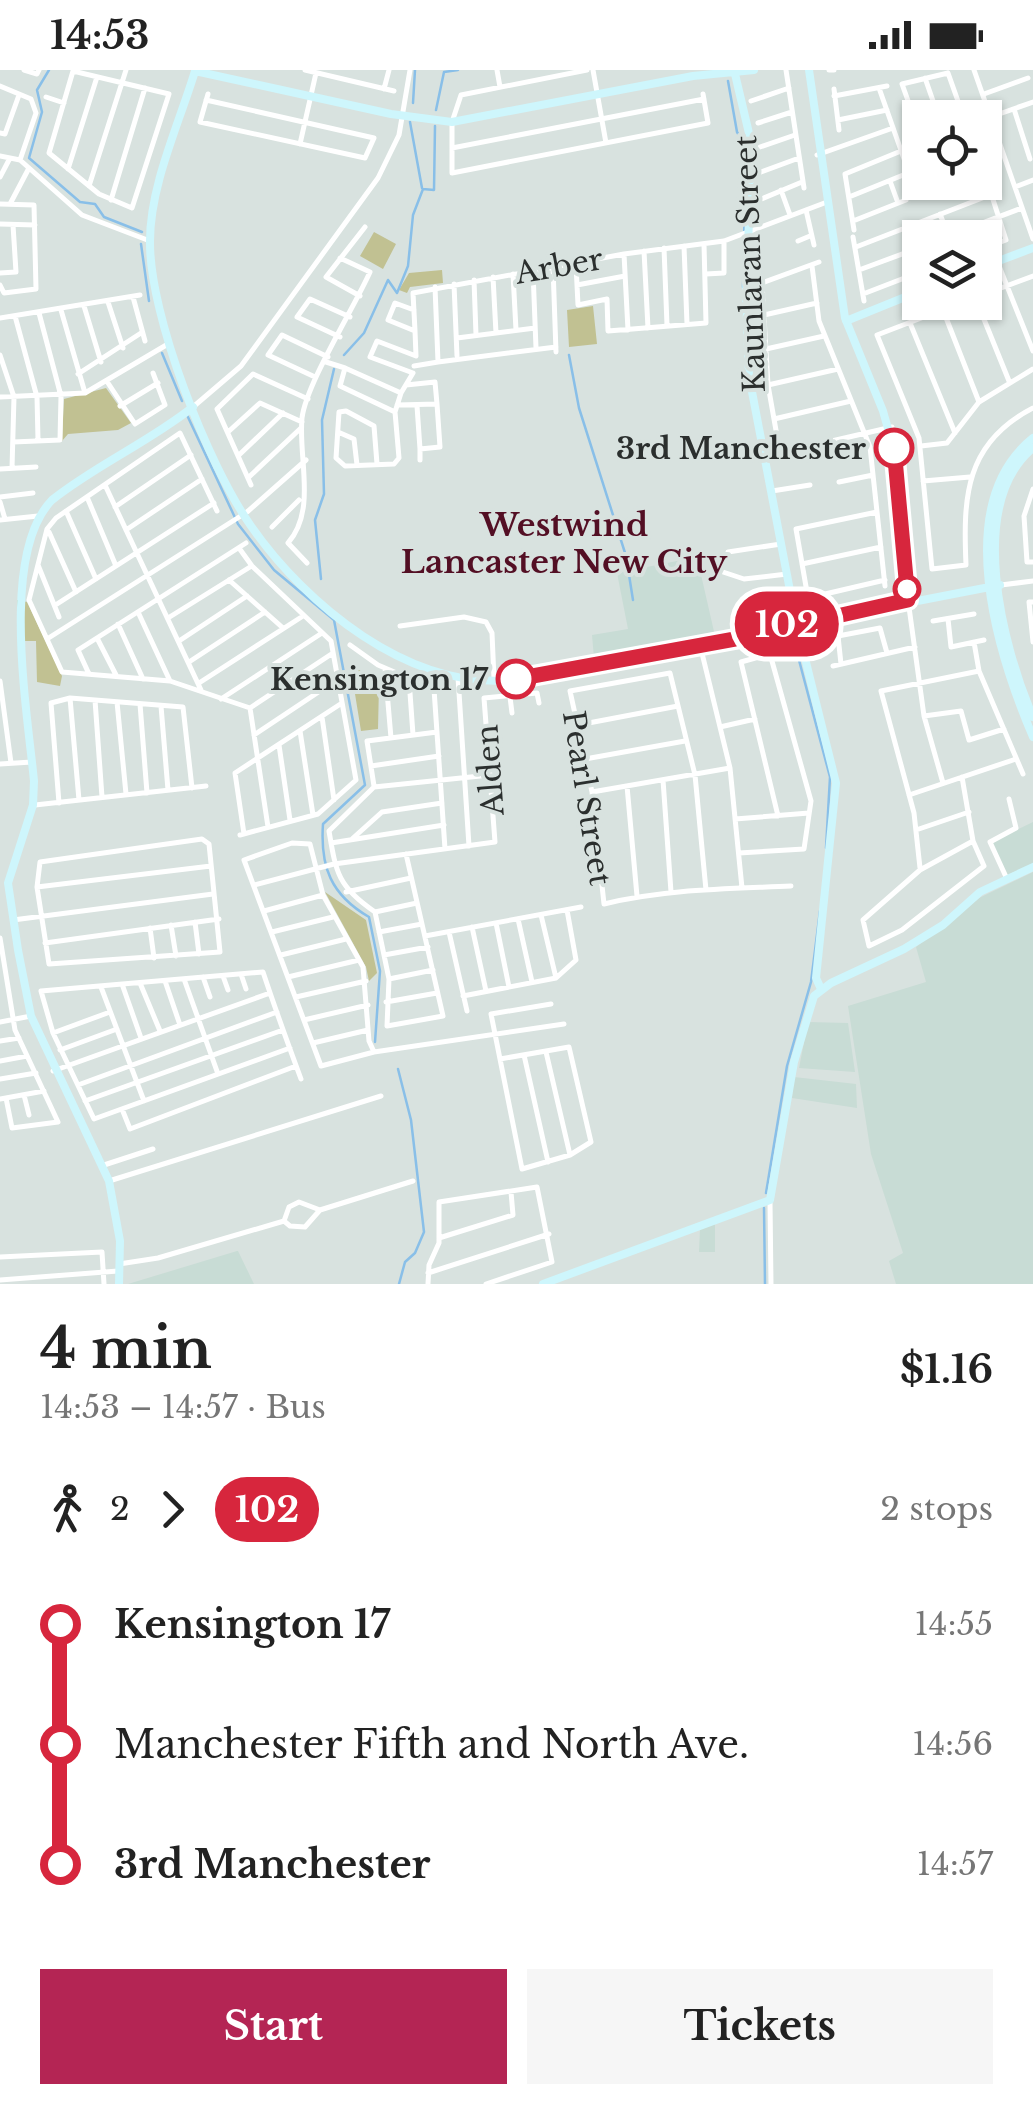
<!DOCTYPE html>
<html lang="en">
<head>
<meta charset="utf-8">
<style>
	body { margin:0; font-family:"Libre Baskerville",serif; background:#f6f6f6; color:#222; height:100vh; display:flex; flex-direction:column; font-size:38px; white-space:nowrap }
	* { box-sizing:border-box; margin:0 }
	p { font-size:32px; color:#767676 }
	.icon { flex:none; width:55px; height:55px; fill:none; stroke:currentColor; stroke-width:2; stroke-linecap:round; stroke-linejoin:round }
	.map { position:relative; height:1214px; overflow:hidden }
	.details { display:flex; flex-direction:column; background:#fff; flex:1 }
	.details>* { flex:none }
	.badge { padding:0 20px; border-radius:32px; font-size:35px; line-height:65px }
	.fabs { position:absolute; left:902px; top:30px; display:grid; gap:20px }
	.fabs a { display:grid; place-items:center; width:100px; height:100px; border-radius:0px; background:#fff; box-shadow:0 2px 8px #0004; font-size:50px }
	.map>.badge { position:absolute; translate:-50% -50%; box-shadow:0 0 0 5px #fff }
	.legs { display:flex; align-items:center; gap:15px; height:110px; padding:0 40px; font-size:32px }
	.legs p { margin-inline-start:auto }
	.overview { display:flex; align-items:center; justify-content:space-between; height:170px; padding:0 40px }
	h1 { font-size:55px; font-weight:700; line-height:75px }
	.primary-button { display:flex; gap:20px; margin-top:auto; padding:20px 40px }
	.primary-button a { flex:1; height:115px; border-radius:0px; background:#b42554; color:#fff; font-size:40px; font-weight:700; line-height:115px; text-align:center }
	.primary-button a+a { background:#f6f6f6; color:#222 }
	ul { padding:0 40px; list-style:none }
	li { display:flex; align-items:center; gap:35px; height:120px; font-size:38px }
	li i { display:grid; place-items:center; width:15px; height:100%; margin:0 12px; background:currentColor }
	li i::after { content:''; width:25px; height:25px; margin:-12px; border:8px solid; border-radius:50%; background:#fff }
	li p { margin-inline-start:auto }
	li:first-child i { background:linear-gradient(#0000 50%,currentColor 0) }
	li:last-child i { background:linear-gradient(currentColor 50%,#0000 0) }
	.status { display:flex; justify-content:space-between; align-items:center; height:70px; padding:0 50px; background:#fff; direction:ltr }
	.status svg { height:28px; fill:currentColor }
	.map>svg:first-child { display:block }
</style>
</head>
<body>
<div class="status"><b>14:53</b><svg viewBox="0 0 49 12"><path d="M0 12V9h3v3zM5 12V6h3v6zM10 12V3h3v9zM15 12V0h3v12zM26 1h20v11H26zM47 4h2v5h-2z"/></svg></div>
<div class="map">
<svg width="1033" height="1214" viewBox="0 0 1033 1214">
	<rect width="100%" height="100%" fill="#d8e2df"/>
	<path fill="#c8dcd5" d="M697,487L715,566L594,588L592,565L628,559L617,503Z
		M1033,752V794L1004,806L990,773Z
		M1033,802V1214H896L889,1191L903,1183L871,1084L848,936L926,912L916,877L979,828Z
		M808,952L848,953L855,1002L799,998Z
		M794,1007L856,1014L857,1038L792,1028Z
		M715,1154V1182H699L700,1159Z
		M238,1181L254,1214H128L237,1181Z"/>
	<path fill="#c1c192" d="M374,162L396,174L383,199L360,186Z
		M442,200L443,213L410,217L407,223L399,220L409,203Z
		M593,236L597,274L569,277L567,240Z
		M106,318L131,353L118,360L68,364L62,371L64,329Z
		M17,530L27,532L62,606L60,616L37,612L36,571H18Z
		M350,593L379,615L378,659L361,661Z
		M325,822L366,850L377,903L369,911L366,897Z"/>
	<g fill="none" stroke-linecap="round" stroke-linejoin="round">
		<path stroke="#89bfe8" stroke-width="2.5" d="M49,0L37,20L42,42L29,88L80,132L95,134L104,147L142,162
			M728,11L737,62L746,77L743,217
			M413,33L415,0
			M436,40L444,2L458,0
			M410,52L422,118
			M141,174L149,231
			M162,283L182,331
			M344,285L364,263L388,210L397,223L408,196L413,145L423,119L434,120L435,56
			M569,285L579,338L626,486L633,530
			M187,345L238,454L274,500L334,550L365,715L323,754C320,797 331,825 369,847L380,901L375,972
			M321,509L315,450L324,424L322,350L334,299
			M791,560L830,707L826,778
			M398,999L411,1050L424,1162L415,1183L405,1192L399,1214
			M766,1123L787,996L811,912L820,841
			M764,1138L765,1214"/>
		<path stroke="#fff" stroke-width="5" d="M24,0L37,4L39,0
			M305,0L394,21
			M497,0L500,17
			M587,0L461,25L452,52V103L708,53L703,24
			M593,0L606,73
			M786,0L804,118
			M829,0H834
			M974,0L1033,169
			M73,1L169,24L132,138L99,124L49,83L73,1L74,0
			M948,3L964,48
			M925,8L939,48
			M0,16L31,29L36,43L20,90
			M879,18L909,103
			M384,19L389,0
			M834,19L839,60
			M984,24L1028,8
			M834,26L887,16
			M46,27L64,33
			M206,30L374,68L365,88L200,52L208,24
			M751,31L789,18
			M1014,39L1030,89
			M985,49L1033,32
			M838,50L887,40
			M758,53L792,42
			M0,63L5,64L19,25
			M920,64L902,14L948,3
			M300,74L316,3
			M760,77L795,65
			M452,78L704,29
			M817,85L893,58
			M0,86L20,90
			M20,90L82,145L150,171
			M68,99L97,7
			M761,102L799,88
			M0,107L10,88
			M985,108L986,110
			M890,111L898,133
			M89,116L126,0
			M1015,117L1033,110
			M781,120L790,145
			M920,124L951,112
			M849,127L918,99
			M111,130L145,18
			M759,130L802,112
			M0,134L34,135L36,219L4,223L0,215
			M10,134L29,98
			M806,140L814,175
			M940,144L948,165
			M853,151L906,130
			M0,154L35,155
			M904,158L920,199
			M854,160L845,104L901,81
			M948,166L1022,138
			M853,167L864,231
			M798,171L810,166
			M684,176L687,254
			M856,177L990,125
			M664,178L667,255
			M985,178L1006,170L989,117
			M644,181L648,258
			M624,184L628,260
			M997,191L1033,281
			M819,192L762,213L768,315L780,383L892,357
			M576,195L578,235L607,229L608,261L706,253L704,174
			M812,196L819,251L870,377L885,516
			M553,197L556,282
			M859,200L913,180
			M533,201L536,278
			M0,203L16,202L13,155
			M513,204L516,260
			M706,204L724,203V171
			M493,207L496,263
			M474,210L476,265
			M454,214L457,286
			M577,215L625,206
			M435,217L438,292L556,277
			M863,224L920,202
			M985,224L1033,206
			M360,226L326,207L365,157
			M133,227L145,271
			M108,232L123,278
			M963,232L877,265L919,368L932,499L966,495C963,427 965,373 1033,338
			M977,232L1009,311
			M84,236L101,292
			M61,240L85,323
			M943,240L979,332
			M764,245L817,233
			M15,246L37,327L38,370
			M0,248L140,225
			M910,253L955,363
			M415,261L413,223L624,184L724,171L827,132
			M340,267L297,247L310,229L350,247
			M457,268L535,258
			M766,279L824,266
			M0,285L14,327L12,398
			M326,292L345,298
			M414,296L438,292
			M78,304L141,263
			M315,307L268,285L282,265L328,287
			M108,313L135,354L165,335L153,303
			M768,315L838,299
			M401,323L395,342L340,316L345,298L401,323L413,303L370,287L377,271L416,286L415,261L388,250L395,233L414,240
			M0,327L85,323L168,274
			M397,335L437,334L435,312L406,315
			M120,336L158,313
			M417,336L420,379L440,377L437,334
			M193,337L241,296L378,108L399,65L410,0
			M774,349L851,331
			M228,362L260,333L302,352
			M338,362L354,369L357,395
			M13,372L60,370L61,326L39,243
			M921,376L947,373L979,332L1033,299
			M420,379V390
			M239,385L283,343
			M377,394L374,356L346,341L339,342L336,388L345,396L394,394L399,388L395,342
			M0,399L36,397
			M249,407L301,358
			M923,411L970,407
			M839,412L873,405
			M105,415L201,620
			M251,415L217,339L253,304L308,329
			M1033,419L1024,446L1027,492H1033
			M772,421L810,415
			M0,427L33,423
			M87,427L116,496
			M0,432L5,449
			M115,437L191,385
			M66,441L96,509
			M217,441L180,363L56,448L47,459L29,530L62,602L170,611L250,638
			M877,442L796,459L808,528L885,510
			M0,450L38,446
			M272,457L299,430
			M126,460L202,409
			M49,462L76,522
			M239,478L252,496L331,571L356,710L318,744L240,765
			M728,482L781,474
			M307,493L288,473C317,440 298,388 302,348C306,314 354,238 370,202L340,188
			M802,494L881,477
			M38,495L59,547
			M720,501L744,509L787,504
			M229,510L283,558
			M1001,515L1033,511
			M908,530L924,646L943,713
			M746,532L791,526
			M1033,532H1029L1033,572
			M57,534L214,433
			M138,542L170,611
			M168,548L250,497
			M948,549L951,577L984,570
			M933,551L974,544
			M118,554L143,609
			M400,556L464,547L486,552L492,563L494,609
			M97,568L116,605
			M47,569L247,442L306,390
			M179,571L247,526
			M974,572L979,601L1023,704
			M350,575L378,595L434,619L445,779
			M700,575L730,698L742,818
			M189,592L265,542
			M841,594L838,566L880,558L887,583
			M833,596L915,577
			M385,598L391,668
			M89,604L78,580L246,473
			M458,607L469,776
			M409,609L413,665
			M0,611L11,693
			M199,613L303,546
			M510,627L512,643
			M70,628L79,730
			M221,629L322,563
			M95,630L102,727
			M117,632L126,724
			M140,634L147,723
			M161,636L168,720
			M250,638L268,757
			M250,638L333,583
			M924,646L961,641L969,670L1004,659
			M322,647L334,730
			M578,655L678,636
			M720,657L755,649
			M300,661L313,745
			M254,665L338,609
			M279,675L290,750
			M585,689L685,671
			M0,694L32,692
			M371,696L439,686
			M962,707L973,771L984,796L902,860L869,876L863,850L920,800L973,771
			M663,710L671,822
			M374,716L367,671L437,662
			M627,716L637,826
			M592,722L730,698
			M909,725L1016,689
			M59,733L51,633L70,628L183,637L192,718
			M35,735L206,716
			M735,749L809,743
			M916,760L969,742
			M244,764L235,703L342,633
			M202,769L209,774L220,882L49,894L37,817L40,792Z
			M352,769L382,742L442,733
			M331,773L444,755
			M739,783L804,779L811,731L770,584L741,592L778,746
			M406,784L443,946L387,956L389,909L375,842C338,817 336,803 329,761L374,717L490,705
			M920,798L914,743L881,621L979,601
			M1007,809L990,772L1016,758L1009,729
			M254,815L334,794L495,772L484,628L537,623L539,633
			M37,817L211,796
			M706,820L695,705L670,603L570,621L592,722L604,834C665,819 728,819 791,816
			M346,822L411,808
			M264,841L323,825
			M375,842L417,833
			M541,845L556,908
			M518,849L532,912
			M13,850L213,824
			M195,852L199,884
			M496,853L509,917
			M171,855L176,886
			M472,857L486,921
			M150,858L154,888
			M272,862L333,847
			M379,862L422,854
			M449,862L467,941
			M425,866L581,837
			M0,868L15,960L58,1052L12,1058L6,1028
			M45,873L219,849
			M281,885L346,869
			M384,885L428,877
			M241,904L246,919
			M223,906L228,920
			M203,907L210,927
			M288,907L359,890
			M184,909L218,1004
			M389,909L433,900
			M165,911L180,955
			M140,913L160,961
			M122,914L141,968
			M101,917L144,1031
			M463,926L556,908L576,890L567,840
			M296,927L366,911
			M386,932L437,923
			M304,950L368,935
			M0,952L31,946
			M53,963L110,942
			M0,971L19,968
			M313,973L368,960
			M290,978L94,1049L53,963L41,921L263,902C275,938 288,974 301,1009
			M60,980L117,959
			M374,982L321,996L244,790L292,773L310,774L323,825L363,897L369,971L374,982L564,954
			M546,982L570,1085
			M524,985L548,1092
			M500,989L569,977L591,1072L570,1085L522,1099L491,944L551,934
			M0,991L27,986
			M53,1001L270,923
			M0,1009L36,1003
			M78,1015L277,942
			M24,1025L29,1045
			M0,1029L44,1021
			M85,1031L283,960
			M122,1039L130,1059L296,996
			M101,1096L153,1079
			M109,1111L381,1026
			M770,1132L771,1214
			M284,1151L289,1137L299,1132L320,1140
			M439,1168L513,1145L511,1122
			M0,1187L102,1182L104,1214
			M119,1194L158,1188L284,1151L290,1156L305,1157L320,1140L413,1111
			M428,1203L549,1164
			M0,1210L118,1201
			M428,1214L429,1195L439,1173V1132L537,1117L552,1192L486,1214"/>
		<path stroke="#cef6fc" stroke-width="8" d="M754,0L693,6L452,52L391,44L195,1C179,54 150,115 150,171C149,245 208,395 251,456C306,535 408,619 510,610L1000,515
			M809,0L845,248L883,341L896,387L908,530
			M735,4L752,76L746,225L749,306L796,552L836,713L816,908L821,919
			M985,196L1033,178
			M846,251L920,221
			M1033,368C950,434 998,585 1033,667
			M1033,378C965,435 1003,577 1033,647
			M119,1214L120,1171L109,1111L31,946L18,880L8,813L33,735L34,711C27,639 0,483 52,430C96,395 149,372 193,337
			M543,1214L770,1130L794,992L814,926L831,913L904,879L943,855L980,822L1033,797"/>
	</g>
	<g fill="none" stroke-linecap="round" stroke-linejoin="round">
		<g stroke="#fff" stroke-width="22">
			<path id="line-1" d="M516,609L735,569L908,530L894,378"/>
		</g>
		<use href="#line-1" stroke="#d7263d" stroke-width="15"/>
	</g>
	<g fill="#fff" stroke="#d7263d" stroke-width="5">
		<circle cx="894" cy="378" r="18"/>
		<circle cx="907" cy="519" r="12"/>
		<circle cx="516" cy="609" r="18"/>
	</g>
	<g text-anchor="middle" dominant-baseline="central" stroke-width="8" stroke-linejoin="round" paint-order="stroke">
		<g font-size="30" fill="#2b2f2e" stroke="#d8e2df">
			<text transform="translate(750 194) rotate(-92)">Kaunlaran Street</text>
			<text transform="translate(559 196) rotate(-10)">Arber</text>
			<text transform="translate(490 700) rotate(-94)">Alden</text>
			<text transform="translate(587 728) rotate(81)">Pearl Street</text>
		</g>
		<g font-size="30" font-weight="bold" fill="#2b2f2e" stroke="#d8e2df" text-anchor="end">
			<text x="866" y="378">3rd Manchester</text>
			<text x="488" y="609">Kensington 17</text>
		</g>
		<g font-size="32" font-weight="bold" fill="#530f24" stroke="#d8e2df">
			<text x="564" y="455">Westwind<tspan x="564" dy="37">Lancaster New City</tspan></text>
		</g>
	</g>
</svg>
<div class="fabs">
<a><svg class="icon" aria-label="locate" viewBox="0 0 24 24"><circle cx="12" cy="12" r="6"/><path d="M12 2v4M12 18v4M2 12h4M18 12h4"/></svg></a>
<a><svg class="icon" aria-label="layers" viewBox="0 0 24 24"><path d="M12 4l9 5-9 5-9-5zM3 14l9 5 9-5"/></svg></a>
</div>
<b class="badge" style="left:787px;top:554px;background:#d7263d;color:#fff">102</b>
</div>
<section class="details">
<div class="overview"><div><h1>4 min</h1><p>14:53 – 14:57 · Bus</p></div><b>$1.16</b></div>
<div class="legs"><svg class="icon" aria-label="walk" viewBox="0 0 24 24"><circle cx="13" cy="4" r="2"/><path d="M13 8l-2 6 4 7M11 14l-3 7M7 12l3-4h3l4 4"/></svg>2<svg class="icon" aria-label="forward" viewBox="0 0 24 24"><path d="M9 5l7 7-7 7"/></svg><b class="badge" style="background:#d7263d;color:#fff">102</b><p>2 stops</p></div>
<ul>
<li><i style="color:#d7263d"></i><b>Kensington 17</b><p>14:55</p></li>
<li><i style="color:#d7263d"></i><span>Manchester Fifth and North Ave.</span><p>14:56</p></li>
<li><i style="color:#d7263d"></i><b>3rd Manchester</b><p>14:57</p></li>
</ul>
<div class="primary-button"><a>Start</a><a>Tickets</a></div>
</section>
</body>
</html>
